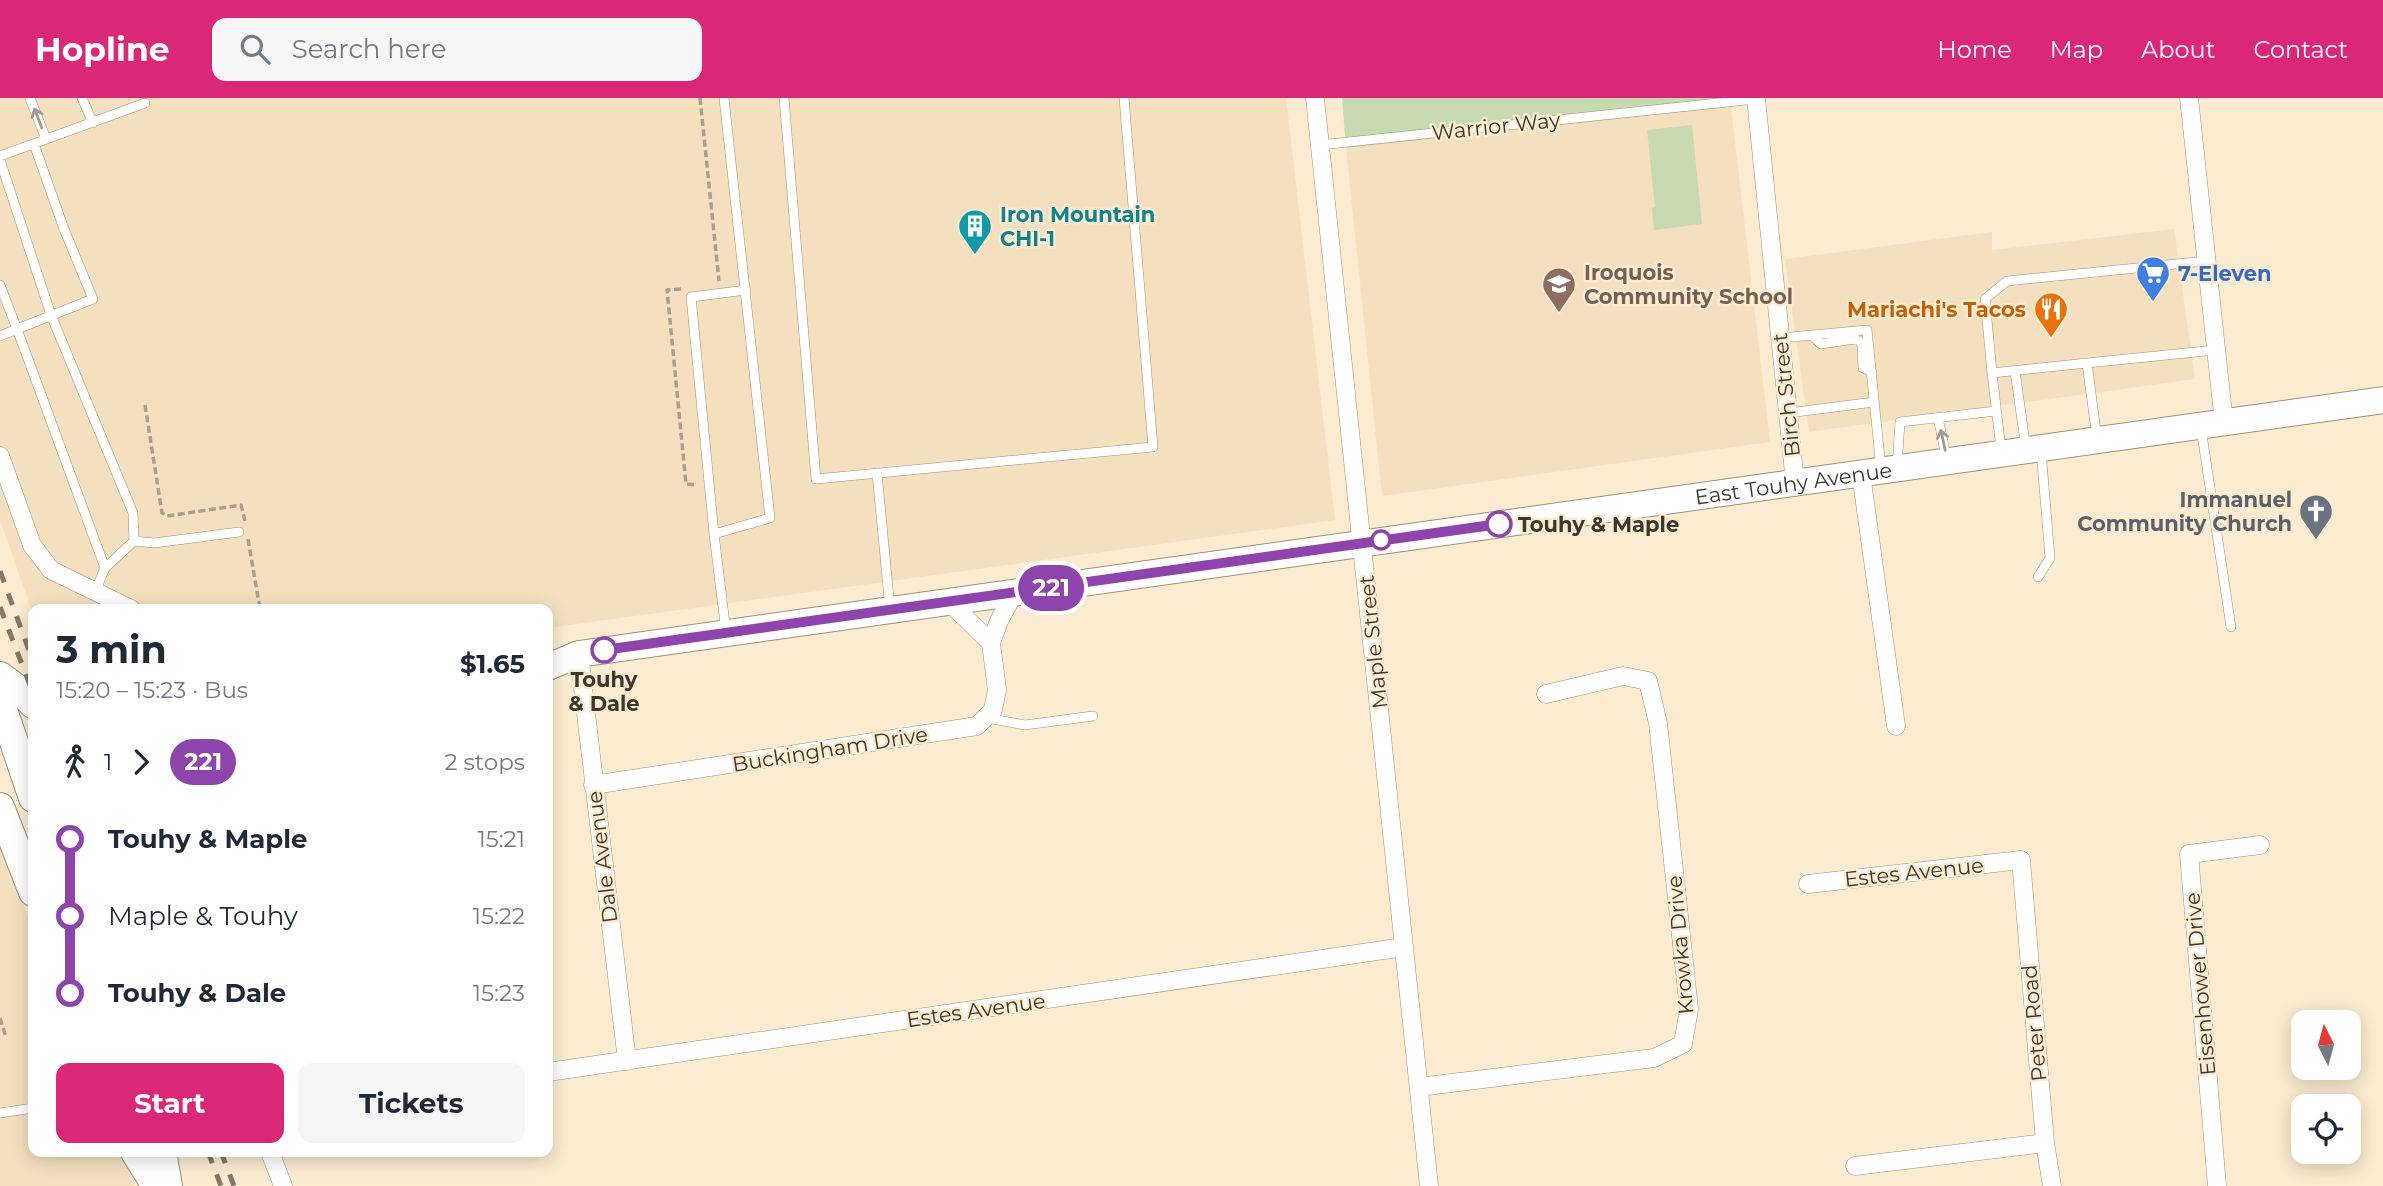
<!DOCTYPE html>
<html lang="en">
<head>
<meta charset="utf-8">
<style>
	body { margin:0; font-family:Montserrat,sans-serif; background:#f6f6f7; color:#1f2937; height:100vh; display:flex; flex-direction:column; font-size:26px; white-space:nowrap }
	* { box-sizing:border-box; margin:0 }
	p { font-size:23px; color:#747a83 }
	.icon { flex:none; width:38px; height:38px; fill:none; stroke:currentColor; stroke-width:2; stroke-linecap:round; stroke-linejoin:round }
	.map { position:relative; flex:1; overflow:hidden }
	.drawer { position:absolute; left:28px; top:506px; width:525px; height:553px; display:flex; flex-direction:column; background:#fff; border-radius:14px; box-shadow:0 4px 18px #0003 }
	.drawer>* { flex:none }
	.badge { padding:0 14px; border-radius:23px; font-size:24px; line-height:46px }
	.needle { width:46px; rotate:354deg }
	.fabs { position:absolute; left:2291px; top:912px; display:grid; gap:14px }
	.fabs a { display:grid; place-items:center; width:70px; height:70px; border-radius:14px; background:#fff; box-shadow:0 4px 18px #0003; font-size:35px }
	.map>.badge { position:absolute; translate:-50% -50%; box-shadow:0 0 0 4px #fff }
	.legs { display:flex; align-items:center; gap:10px; height:77px; padding:0 28px; font-size:23px }
	.legs p { margin-inline-start:auto }
	.headline { display:flex; align-items:center; justify-content:space-between; height:119px; padding:0 28px }
	h1 { font-size:38px; font-weight:700; line-height:52px }
	.action { display:flex; gap:14px; margin-top:auto; padding:14px 28px }
	.action a { flex:1; height:80px; border-radius:14px; background:#db2777; color:#fff; font-size:28px; font-weight:700; line-height:80px; text-align:center }
	.action a+a { background:#f6f6f7; color:#1f2937 }
	ul { padding:0 28px; list-style:none }
	li { display:flex; align-items:center; gap:24px; height:77px; font-size:26px }
	li i { display:grid; place-items:center; width:10px; height:100%; margin:0 9px; background:currentColor }
	li i::after { content:''; width:18px; height:18px; margin:-9px; border:5px solid; border-radius:50%; background:#fff }
	li p { margin-inline-start:auto }
	li:first-child i { background:linear-gradient(#0000 50%,currentColor 0) }
	li:last-child i { background:linear-gradient(currentColor 50%,#0000 0) }
	header { display:flex; align-items:center; gap:42px; box-sizing:border-box; height:98px; padding:0 35px; background:#db2777; color:#fff }
	header strong { font-size:33px }
	nav { display:flex; gap:38px; margin-inline-start:auto; font-size:24px }
	.search { width:490px; height:63px; background:#f6f6f7; display:flex; align-items:center; gap:18px; box-sizing:border-box; padding:0 24px; border-radius:14px; color:#747a83; font-size:26px }
	.map>svg:first-child { display:block }
</style>
</head>
<body>
<header>
<strong>Hopline</strong>
<div class="search"><svg class="icon" aria-label="search" viewBox="0 0 24 24"><circle cx="10" cy="10" r="6"/><path d="M15 15l6 6"/></svg>Search here</div>
<nav><a>Home</a><a>Map</a><a>About</a><a>Contact</a></nav>
</header>
<div class="map">
<svg width="2383" height="1088" viewBox="0 0 2383 1088">
	<rect width="100%" height="100%" fill="#fbebd0"/>
	<path fill="#f4e0bf" d="M0,0H1286L1335,422L548,530V511H33V516L0,422Z
		M1731,9L1770,344L1382,398L1346,50Z
		M2174,131L2195,281L1809,334L1785,161L1992,134V152Z
		M0,747L33,831V1054H120L134,1088H0Z"/>
	<path fill="#c6d9b0" d="M1342,0H1729L1731,9L1346,50Z
		M1692,27L1702,126L1654,132L1652,110L1655,109L1647,32Z"/>
	<g fill="none" stroke-linecap="round" stroke-linejoin="round">
		<g stroke="#9e8f77" stroke-width="10">
			<path id="service" d="M30,0L46,41
				M82,0L93,25
				M724,0L770,420L714,436L726,534
				M784,0L816,381L1153,349L1124,0
				M34,46L64,131L93,201L17,231L105,470
				M1320,47L1756,1
				M0,58L145,5
				M0,62L51,217L133,415L134,443L105,470L95,494
				M0,187L17,231L0,238
				M1812,238L1821,246L1855,241L1862,245L1863,270L1872,274
				M1780,240L1867,232L1881,371
				M2087,265L2216,252
				M2015,273L2026,351
				M1992,275L1985,201L2007,183L2206,163
				M1788,315L1874,304
				M1938,320L1947,362
				M2201,330L2231,529
				M2001,351L1992,275L2087,265L2097,341
				M1897,369L1900,324L1996,313
				M877,375L890,511
				M714,436L691,199L746,192
				M134,443L154,445L239,434
				M2038,479L2050,460L2041,352
				M987,620L1025,627L1093,618
				M0,1015L33,1010"/>
		</g>
		<g stroke="#9e8f77" stroke-width="19">
			<path id="minor" d="M1315,0L1429,1088
				M1756,0L1795,385
				M2189,0L2224,325
				M0,358L32,447L51,472L131,511
				M1861,376L1896,628
				M950,505L991,545
				M579,556L627,963
				M593,687L977,628L993,612L997,592L991,545L999,523L1014,495
				M1808,786L2021,762L2045,1045L2052,1088
				M548,974L1404,849
				M1419,989L1654,960L1683,946L1689,911L1658,625L1648,583L1623,578L1546,596
				M270,1054L283,1088
				M1855,1068L2045,1045
				M2217,1088L2189,756L2260,747"/>
		</g>
		<g stroke="#9e8f77" stroke-width="28">
			<g id="secondary">
				<path id="s1" d="M548,569L579,556L2383,302"/>
			</g>
		</g>
		<g stroke="#9e8f77" stroke-width="30">
			<path id="primary" d="M0,578L23,595L33,606
				M0,603L33,700
				M0,709L33,794
				M135,1054L156,1088
				M162,1054L168,1088"/>
		</g>
		<path stroke="#aca08c" stroke-width="3.5" stroke-dasharray="7 3.5" stroke-linecap="butt" d="M700,0L719,183
			M681,191L667,192L686,386L697,387
			M145,307L162,415L167,418L241,407L245,423
			M248,441L260,511
			M0,920L6,939"/>
		<use href="#service" stroke="#fff" stroke-width="9"/>
		<use href="#minor" stroke="#fff" stroke-width="18"/>
		<use href="#secondary" stroke="#fff" stroke-width="26"/>
		<use href="#primary" stroke="#fff" stroke-width="28"/>
		<path stroke="#837969" stroke-width="5" stroke-dasharray="12 12" stroke-linecap="butt" d="M0,473L33,563
			M0,509L33,595
			M208,1054L221,1088
			M221,1054L234,1088"/>
	</g>
	<defs><path id="oneway-shaft" d="M-6 0H5M1.5-3L5.5 0L1.5 3" fill="none" stroke-width="1.6" stroke-linecap="round" stroke-linejoin="round" transform="scale(1.75)"/></defs>
	<g stroke="#9e9b96">
		<use href="#oneway-shaft" transform="translate(38 20) rotate(-111)"/>
		<use href="#oneway-shaft" transform="translate(1943 342) rotate(-102)"/>
	</g>
	<g fill="none" stroke-linecap="round" stroke-linejoin="round">
		<g stroke="#fff" stroke-width="16">
			<path id="line-1" d="M604,552L1499,426"/>
		</g>
		<use href="#line-1" stroke="#8e44ad" stroke-width="10"/>
	</g>
	<defs>
		<g id="building-pin" transform="scale(1.75)"><path d="M0 17L-7.5 6A9.5 9.5 0 1 1 7.5 6Z" fill="#0f9aa8" stroke="#fbebd0"/><path d="M-4-6H4V6H1V3H-1V6H-4ZM-2.5-4.3h1.7v1.8h-1.7ZM.8-4.3h1.7v1.8H.8ZM-2.5-1h1.7V.8h-1.7ZM.8-1h1.7V.8H.8Z" fill="#fff"/></g>
		<g id="supermarket-pin" transform="scale(1.75)"><path d="M0 17L-7.5 6A9.5 9.5 0 1 1 7.5 6Z" fill="#3f7fe0" stroke="#fbebd0"/><path d="M-6-5.5h2.5l.6 2H6L4.5 2H-2.5L-4.4-4H-6ZM-1.5 3.2a1.3 1.3 0 1 0 .1 0ZM3 3.2a1.3 1.3 0 1 0 .1 0Z" fill="#fff"/></g>
		<g id="school-pin" transform="scale(1.75)"><path d="M0 17L-7.5 6A9.5 9.5 0 1 1 7.5 6Z" fill="#8d6e63" stroke="#fbebd0"/><path d="M0-5L7-2L0 1L-7-2ZM-4 1L0 2.5L4 1V4Q0 6-4 4Z" fill="#fff"/></g>
		<g id="restaurant-pin" transform="scale(1.75)"><path d="M0 17L-7.5 6A9.5 9.5 0 1 1 7.5 6Z" fill="#e8710a" stroke="#fbebd0"/><path d="M-5-6h1v4h1v-4h1v4h1v-4h1v5L-1.5 .5V6h-2V.5L-5-1ZM5-6V6H3V1.5H1.5Q1.5-4 5-6Z" fill="#fff"/></g>
		<g id="church-pin" transform="scale(1.75)"><path d="M0 17L-7.5 6A9.5 9.5 0 1 1 7.5 6Z" fill="#6b7280" stroke="#fbebd0"/><path d="M-1.2-6h2.4v3.5h3.3v2.4h-3.3V6h-2.4V-.1h-3.3v-2.4h3.3Z" fill="#fff"/></g>
	</defs>
	<g fill-rule="evenodd">
		<use href="#building-pin" x="975" y="128"/>
		<use href="#supermarket-pin" x="2153" y="175"/>
		<use href="#school-pin" x="1559" y="186"/>
		<use href="#restaurant-pin" x="2051" y="211"/>
		<use href="#church-pin" x="2316" y="413"/>
	</g>
	<g fill="#fff" stroke="#8e44ad" stroke-width="3.5">
		<circle cx="1499" cy="426" r="12"/>
		<circle cx="1381" cy="442" r="9"/>
		<circle cx="604" cy="552" r="12"/>
	</g>
	<g text-anchor="middle" dominant-baseline="central" stroke-width="5" stroke-linejoin="round" paint-order="stroke">
		<g font-size="21" fill="#3d372d" stroke="#fbebd0">
			<text transform="translate(1496 28) rotate(-6)">Warrior Way</text>
			<text transform="translate(1786 297) rotate(-96)">Birch Street</text>
			<text stroke="none"><textPath href="#s1" startOffset="1260">East Touhy Avenue</textPath></text>
			<text transform="translate(1373 544) rotate(-96)">Maple Street</text>
			<text transform="translate(830 651) rotate(-9)">Buckingham Drive</text>
			<text transform="translate(602 759) rotate(-97)">Dale Avenue</text>
			<text transform="translate(1914 774) rotate(-6)">Estes Avenue</text>
			<text transform="translate(1680 847) rotate(-95)">Krowka Drive</text>
			<text transform="translate(2200 886) rotate(-95)">Eisenhower Drive</text>
			<text transform="translate(976 912) rotate(-8)">Estes Avenue</text>
			<text transform="translate(2034 925) rotate(-95)">Peter Road</text>
		</g>
		<g font-size="21" font-weight="bold" fill="#0d838f" stroke="#fbebd0" text-anchor="start">
			<text x="1000" y="116">Iron Mountain<tspan x="1000" dy="24">CHI-1</tspan></text>
		</g>
		<g font-size="21" font-weight="bold" fill="#785e54" stroke="#fbebd0" text-anchor="start">
			<text x="1584" y="174">Iroquois<tspan x="1584" dy="24">Community School</tspan></text>
		</g>
		<g font-size="21" font-weight="bold" fill="#366cbe" stroke="#fbebd0" text-anchor="start">
			<text x="2178" y="175">7-Eleven</text>
		</g>
		<g font-size="21" font-weight="bold" fill="#c56008" stroke="#fbebd0" text-anchor="end">
			<text x="2026" y="211">Mariachi's Tacos</text>
		</g>
		<g font-size="21" font-weight="bold" fill="#5b616d" stroke="#fbebd0" text-anchor="end">
			<text x="2292" y="401">Immanuel<tspan x="2292" dy="24">Community Church</tspan></text>
		</g>
		<g font-size="21" font-weight="bold" fill="#3d372d" stroke="#fbebd0" text-anchor="start">
			<text x="1518" y="426">Touhy &amp; Maple</text>
			<text x="604" y="581" text-anchor="middle">Touhy<tspan x="604" dy="24">&amp; Dale</tspan></text>
		</g>
	</g>
</svg>
<div class="fabs">
<a><svg class="needle" viewBox="-14 -14 28 28"><path d="M0-13l5 13h-10z" fill="#e53935"/><path d="M0 13l5-13h-10z" fill="#747a83"/></svg></a>
<a><svg class="icon" aria-label="locate" viewBox="0 0 24 24"><circle cx="12" cy="12" r="6"/><path d="M12 2v4M12 18v4M2 12h4M18 12h4"/></svg></a>
</div>
<b class="badge" style="left:1051px;top:490px;background:#8e44ad;color:#fff">221</b>
<section class="drawer">
<div class="headline"><div><h1>3 min</h1><p>15:20 – 15:23 · Bus</p></div><b>$1.65</b></div>
<div class="legs"><svg class="icon" aria-label="walk" viewBox="0 0 24 24"><circle cx="13" cy="4" r="2"/><path d="M13 8l-2 6 4 7M11 14l-3 7M7 12l3-4h3l4 4"/></svg>1<svg class="icon" aria-label="forward" viewBox="0 0 24 24"><path d="M9 5l7 7-7 7"/></svg><b class="badge" style="background:#8e44ad;color:#fff">221</b><p>2 stops</p></div>
<ul>
<li><i style="color:#8e44ad"></i><b>Touhy &amp; Maple</b><p>15:21</p></li>
<li><i style="color:#8e44ad"></i><span>Maple &amp; Touhy</span><p>15:22</p></li>
<li><i style="color:#8e44ad"></i><b>Touhy &amp; Dale</b><p>15:23</p></li>
</ul>
<div class="action"><a>Start</a><a>Tickets</a></div>
</section>
</div>
</body>
</html>
